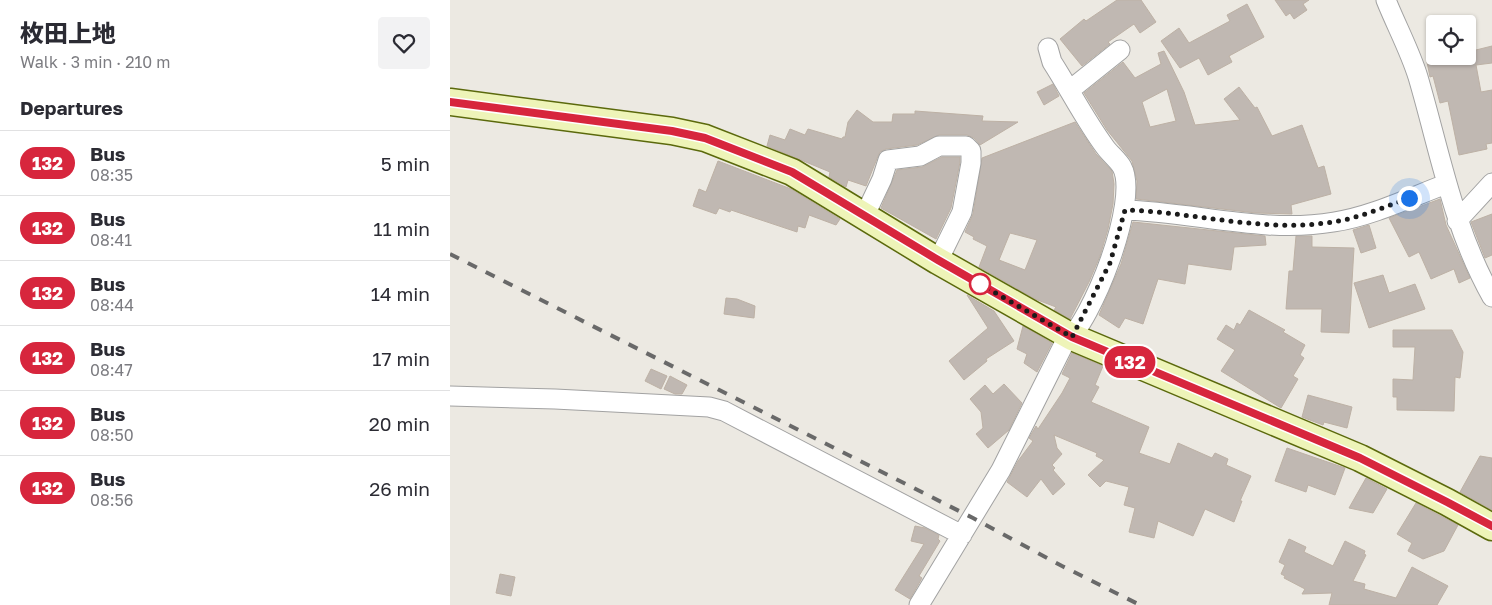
<!DOCTYPE html>
<html lang="en">
<head>
<meta charset="utf-8">
<style>
	body { margin:0; font-family:"Golos Text","Noto Sans JP",sans-serif; background:#f2f2f3; color:#2b2b33; height:100vh; display:flex; flex-direction:column; font-size:19px; white-space:nowrap }
	* { box-sizing:border-box; margin:0 }
	p { font-size:16px; color:#7c7c81 }
	.icon { flex:none; width:28px; height:28px; fill:none; stroke:currentColor; stroke-width:2; stroke-linecap:round; stroke-linejoin:round }
	.map { position:relative; flex:1; overflow:hidden }
	.details { display:flex; flex-direction:column; background:#fff; width:450px }
	.details>* { flex:none }
	.badge { padding:0 10px; border-radius:16px; font-size:18px; line-height:32px }
	.tools { position:absolute; left:976px; top:15px; display:grid; gap:10px }
	.tools a { display:grid; place-items:center; width:50px; height:50px; border-radius:5px; background:#fff; box-shadow:0 1px 4px #0004; font-size:25px }
	.you { position:absolute; width:25px; height:25px; margin:-12px; border:4px solid #fff; border-radius:50%; background:#1a73e8; box-shadow:0 0 0 8px #1a73e833 }
	.map>.badge { position:absolute; translate:-50% -50%; box-shadow:0 0 0 2px #fff }
	h2 { padding:0 20px; font-size:19px; line-height:45px }
	.round { display:grid; place-items:center; flex:none; width:52px; height:52px; border-radius:5px; background:#f2f2f3 }
	.head { display:flex; align-items:center; justify-content:space-between; height:85px; padding:0 20px }
	h1 { font-size:24px; font-weight:800; line-height:38px }
	ul { padding:0; list-style:none }
	li { display:flex; align-items:center; gap:15px; height:65px; padding:0 20px; border-top:1px solid #e1e1e2 }
	li div { flex:1 }
	li b { display:block; font-size:19px }
	li em { font-style:normal }
	li .badge { min-width:55px; font-weight:700; text-align:center }
	main { display:flex; flex:1; min-height:0 }
	.map>svg:first-child { display:block }
</style>
</head>
<body>
<main>
<section class="details">
<div class="head"><div><h1>枚田上地</h1><p>Walk · 3 min · 210 m</p></div><a class="round"><svg class="icon" aria-label="heart" viewBox="0 0 24 24"><path d="M12 20l-8-8c-3-5 5-10 8-4 3-6 11-1 8 4z"/></svg></a></div>
<h2>Departures</h2>
<ul>
<li><span class="badge" style="background:#d7263d;color:#fff">132</span><div><b>Bus</b><p>08:35</p></div><em>5 min</em></li>
<li><span class="badge" style="background:#d7263d;color:#fff">132</span><div><b>Bus</b><p>08:41</p></div><em>11 min</em></li>
<li><span class="badge" style="background:#d7263d;color:#fff">132</span><div><b>Bus</b><p>08:44</p></div><em>14 min</em></li>
<li><span class="badge" style="background:#d7263d;color:#fff">132</span><div><b>Bus</b><p>08:47</p></div><em>17 min</em></li>
<li><span class="badge" style="background:#d7263d;color:#fff">132</span><div><b>Bus</b><p>08:50</p></div><em>20 min</em></li>
<li><span class="badge" style="background:#d7263d;color:#fff">132</span><div><b>Bus</b><p>08:56</p></div><em>26 min</em></li>
</ul>
</section>
<div class="map">
<svg width="1042" height="605" viewBox="0 0 1042 605">
	<rect width="100%" height="100%" fill="#ece9e2"/>
	<path fill="#c0b8b2" stroke="#bdb1a5" fill-rule="evenodd" d="M667,0H691L706,22L690,33L684,24L658,42L660,44L632,66L610,39L634,19L636,21Z
		M825,0H859L853,4L857,10L844,19L840,13L836,16Z
		M797,4L814,37L779,56L782,62L758,75L749,58L730,68L711,41L729,28L739,43L780,21L777,15Z
		M1042,46V63L1026,65L1031,92L1042,90V143L1036,144L1037,149L1009,155L998,101L990,103L983,76L980,77L977,62L1001,56H1018V52Z
		M714,51L734,92L745,125L790,120L774,99L789,87L805,108L807,107L822,136L852,125L868,168L874,166L881,194L841,205L842,214L806,213L686,199L687,181L682,161L657,130L634,93L673,62L685,78L711,64L708,53ZM717,89L726,121L700,127L692,102Z
		M603,84L609,96L594,105L587,92Z
		M407,110L423,122H442L443,114H465V111L533,116L532,121L568,122L530,145L524,138L517,135H489L467,145L436,149L430,152L428,156L416,186L398,180L396,187L379,177L380,172L317,146L320,135L335,140L340,129L355,135L358,129L392,139L393,137H395L398,122Z
		M625,122L646,154L662,171L664,184L663,204L658,229L650,256L639,282L620,319L604,310L606,307L585,299L529,267L537,246L523,239L524,237L515,232L523,214L532,158ZM560,233L587,240L575,270L549,260Z
		M492,157H510V162L501,208L486,239L431,208L447,170L472,167Z
		M268,161L341,189L390,219L386,225L359,215L355,228L348,226L347,232L281,210L280,212L269,208L266,214L243,206L249,189L256,192Z
		M990,199L996,225L1020,278L1009,283L1004,269L981,279L969,252L959,257L939,218Z
		M1042,214V255L1035,258L1021,222Z
		M683,222L815,236L816,245L784,247L781,270L738,264L735,284L708,279L693,324L675,318L669,328L649,315L671,264Z
		M919,225L926,248L911,253L903,230Z
		M846,236H862V247L904,248L899,333L871,332L872,309H836L839,271H843Z
		M933,275L939,293L965,284L975,309L919,328L904,283Z
		M517,295L544,311L564,341L536,359L537,361L514,380L499,361L538,328Z
		M276,298L287,299L305,306L304,318L274,314Z
		M799,310L835,330L833,332L855,345L850,355L854,358L843,376L848,379L831,408L771,371L785,350L767,339L776,325L784,330L787,323L790,325Z
		M573,326L602,343L587,372L574,363L577,354L567,349Z
		M943,330H1002L1013,352L1010,378L1005,377L1004,411L947,410V397H943V379L963,380L965,347H943Z
		M622,353L653,366L645,385L649,387L641,402L699,427L689,453L720,464L728,443L762,458L765,453L778,459L776,465L801,476L790,501H792L784,522L755,509L743,536L708,521L704,538L679,532L685,508L674,505L679,487L656,481L650,487L638,475L654,460L646,456L647,453L604,435L607,448L612,454L602,465L605,468L603,470L615,484L603,495L591,479L577,497L557,482L568,461L583,441L579,438L586,426L588,429L612,393L620,378L612,374Z
		M201,369L217,376L211,389L195,381Z
		M220,376L237,385L232,394H225L214,389Z
		M554,384L572,403L559,430L538,448L526,434L533,428L531,412L520,399L535,385L543,394Z
		M858,395L902,407L897,428L874,422L873,425L852,417Z
		M837,448L895,468L885,495L858,485L856,492L825,481Z
		M1030,456L1042,458V510L1010,492Z
		M916,478L937,489L923,513L899,508Z
		M966,503L1008,525L994,551L973,559L958,551L962,543L947,534Z
		M465,526L475,528L489,535L488,539L490,541L469,576L472,578L460,599L445,590L474,544L461,541Z
		M839,539L856,547L854,552L883,566L895,541L915,551L914,554L916,555L903,581L915,584L914,589L946,598L962,567L998,586L987,605H879L882,593L852,594L855,589L834,578L835,576L831,574L835,565L829,562Z
		M50,574L65,577L61,596L46,593Z"/>
	<g fill="none" stroke-linecap="round" stroke-linejoin="round">
		<g stroke="#a2a2a2" stroke-width="21">
			<path id="street" d="M936,0C946,25 960,51 968,77C990,152 1003,228 1042,297
				M620,90L670,50
				M675,210C744,212 814,234 884,222C922,216 959,198 996,184
				M415,215L432,179L438,160L470,156L489,146H516L521,151V163L512,212L488,261
				M1007,221L1042,183
				M0,396L105,399L259,407L274,411L512,535
				M469,605L551,470L614,344C642,322 690,200 672,167C668,160 660,154 655,147C635,120 620,90 602,62L598,48"/>
		</g>
		<g stroke="#5b690c" stroke-width="29">
			<path id="secondary" d="M0,102L222,131L255,138L342,172L488,261L622,337L910,458L997,502L1042,527"/>
		</g>
		<use href="#street" stroke="#fff" stroke-width="19"/>
		<use href="#secondary" stroke="#eef4b8" stroke-width="26"/>
		<path stroke="#696969" stroke-width="4" stroke-dasharray="10 10" stroke-linecap="butt" d="M0,254L523,518L612,566L690,605"/>
	</g>
	<g fill="none" stroke-linecap="round" stroke-linejoin="round">
		<g stroke="#fff" stroke-width="11">
			<path id="line" d="M0,102L222,131L255,138L342,172L488,260L622,337L910,458L997,502L1042,526"/>
		</g>
		<use href="#line" stroke="#d7263d" stroke-width="8"/>
		<path stroke="#1b1b1b" stroke-width="5" stroke-dasharray="0 9" d="M530,284L622,337L660,263L675,210C744,212 813,233 883,222C909,218 935,207 959,198"/>
	</g>
	<circle fill="#fff" stroke="#d7263d" stroke-width="2.5" cx="530" cy="284" r="10"/>
</svg>
<div class="tools">
<a><svg class="icon" aria-label="locate" viewBox="0 0 24 24"><circle cx="12" cy="12" r="6"/><path d="M12 2v4M12 18v4M2 12h4M18 12h4"/></svg></a>
</div>
<div class="you" style="left:959px;top:198px"></div>
<b class="badge" style="left:680px;top:362px;background:#d7263d;color:#fff">132</b>
</div>
</main>
</body>
</html>
